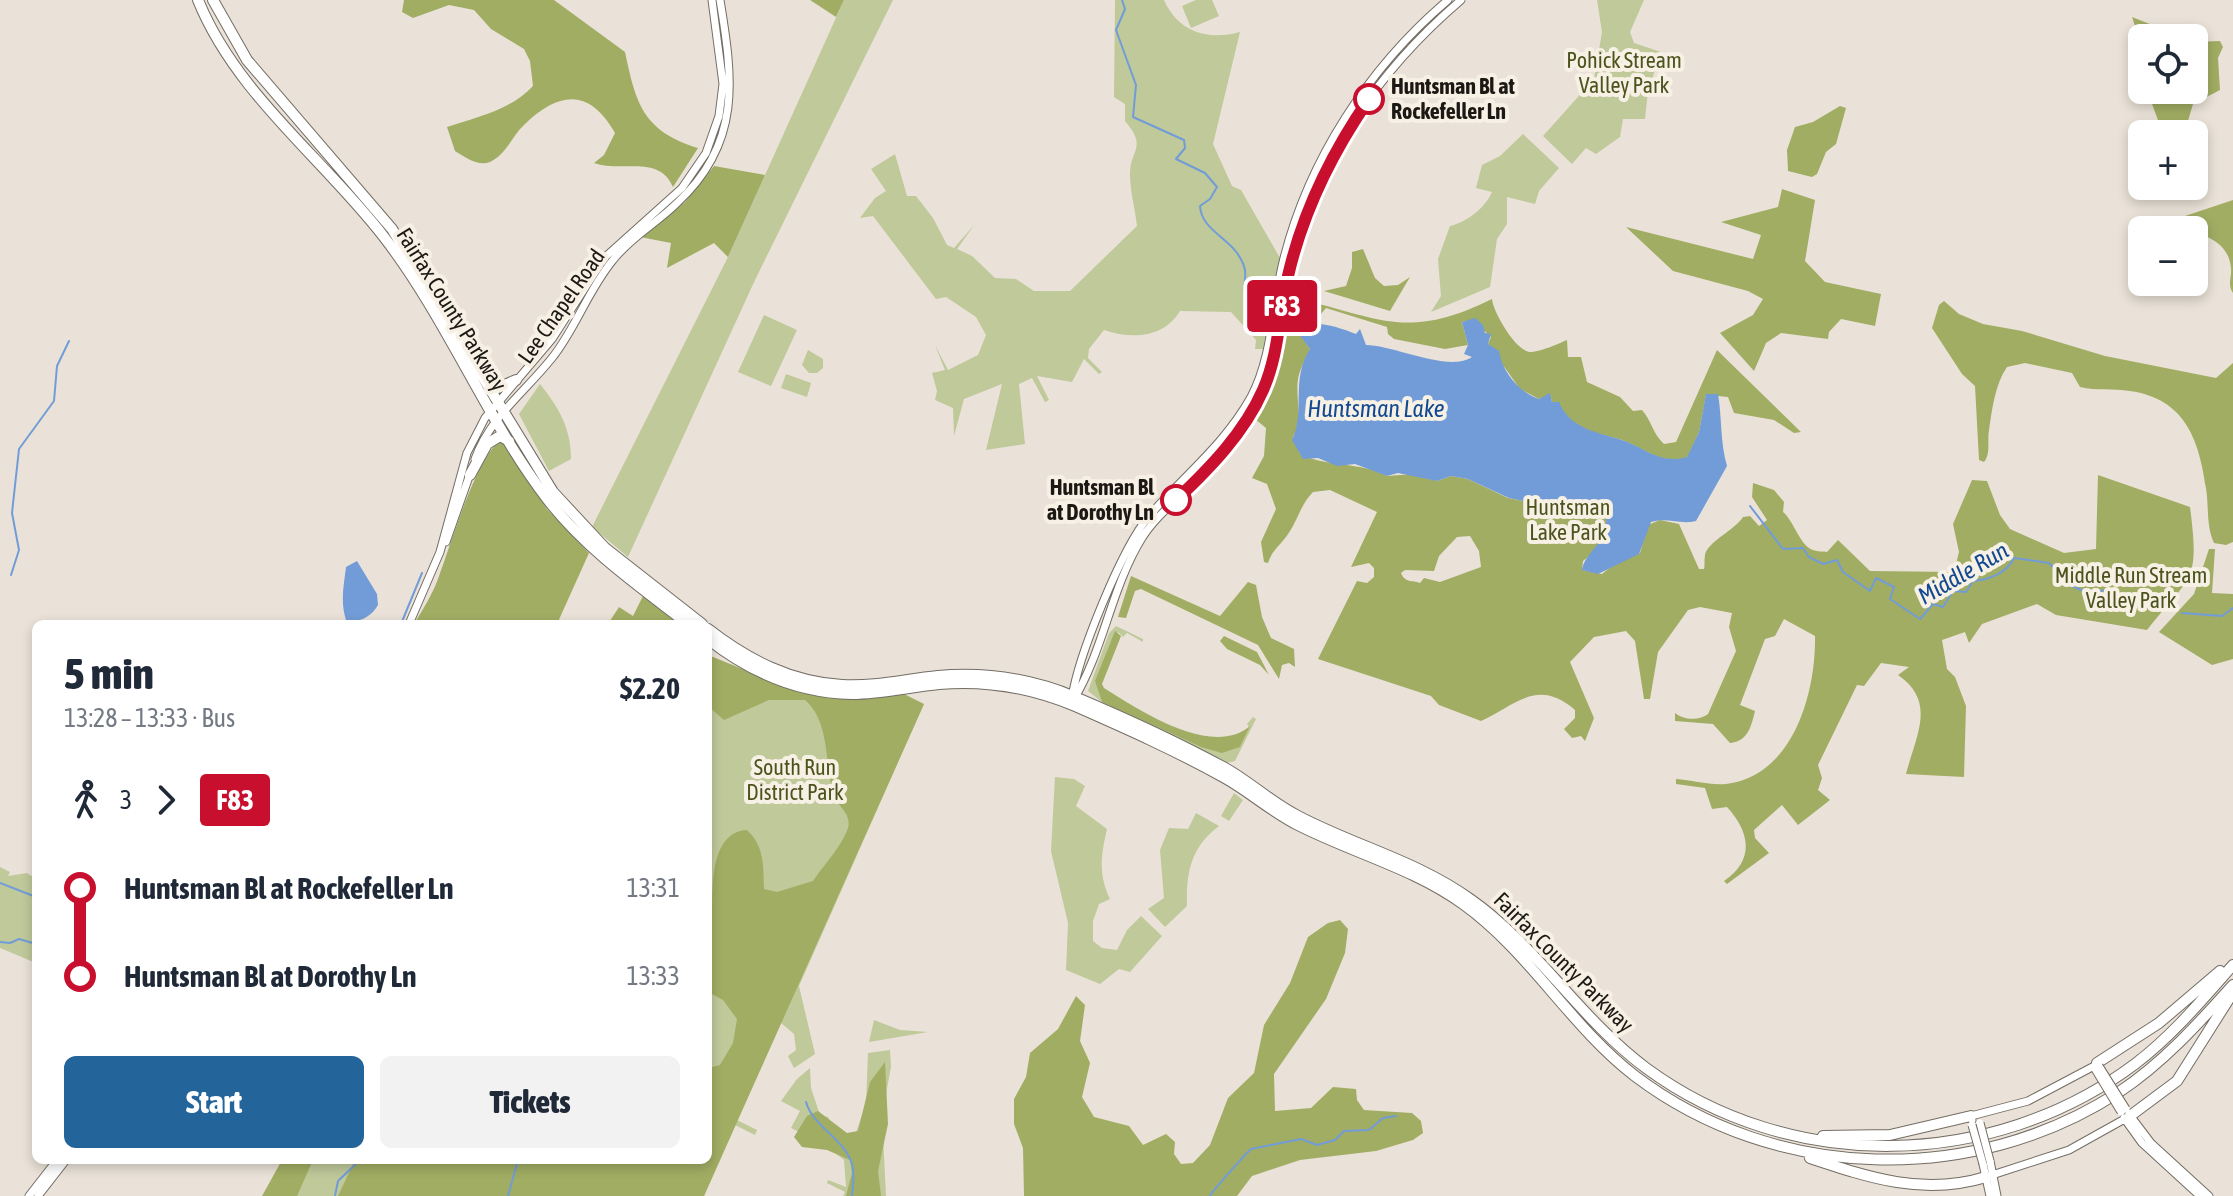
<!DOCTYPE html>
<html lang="en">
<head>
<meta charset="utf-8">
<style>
	body { margin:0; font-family:"Asap Condensed",sans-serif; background:#f2f2f3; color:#1f2937; height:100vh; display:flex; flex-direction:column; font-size:30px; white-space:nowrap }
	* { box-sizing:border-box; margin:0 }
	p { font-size:26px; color:#747a83 }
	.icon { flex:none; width:44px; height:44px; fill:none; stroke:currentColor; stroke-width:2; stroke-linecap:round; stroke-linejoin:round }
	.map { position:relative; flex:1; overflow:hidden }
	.sheet { position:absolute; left:32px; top:620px; width:680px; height:544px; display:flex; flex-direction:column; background:#fff; border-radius:12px; box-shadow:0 4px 12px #0003 }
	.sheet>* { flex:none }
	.badge { padding:0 16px; border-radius:6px; font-size:28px; line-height:52px }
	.tools { position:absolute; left:2128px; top:24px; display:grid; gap:16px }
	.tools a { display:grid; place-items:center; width:80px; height:80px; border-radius:12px; background:#fff; box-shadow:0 4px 12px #0003; font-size:40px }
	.map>.badge { position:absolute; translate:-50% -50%; box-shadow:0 0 0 4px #fff }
	.legs { display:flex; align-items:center; gap:12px; height:88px; padding:0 32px; font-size:26px }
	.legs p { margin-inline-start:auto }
	.summary { display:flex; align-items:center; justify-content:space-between; height:136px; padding:0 32px }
	h1 { font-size:44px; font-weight:800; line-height:60px }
	.action { display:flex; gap:16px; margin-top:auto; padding:16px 32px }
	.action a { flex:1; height:92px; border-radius:12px; background:#23649a; color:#fff; font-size:32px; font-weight:800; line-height:92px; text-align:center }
	.action a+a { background:#f2f2f3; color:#1f2937 }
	ul { padding:0 32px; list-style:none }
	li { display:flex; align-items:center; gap:28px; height:88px; font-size:30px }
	li i { display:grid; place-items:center; width:12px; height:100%; margin:0 10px; background:currentColor }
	li i::after { content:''; width:20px; height:20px; margin:-10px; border:6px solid; border-radius:50%; background:#fff }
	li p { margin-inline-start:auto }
	li:first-child i { background:linear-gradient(#0000 50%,currentColor 0) }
	li:last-child i { background:linear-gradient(currentColor 50%,#0000 0) }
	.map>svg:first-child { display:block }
</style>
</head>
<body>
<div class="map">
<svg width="2233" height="1196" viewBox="0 0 2233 1196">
	<rect width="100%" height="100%" fill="#eae2d8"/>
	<path fill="#bfc99a" d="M844,0H893L755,280L628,557L592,527L728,257Z
		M1115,0H1164C1178,32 1208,41 1240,32L1213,144L1232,186L1241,190L1280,258L1263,349H1255L1256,340L1231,312L1180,311C1163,339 1131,339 1104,330L1089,349L1088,358L1102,372L1099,374L1084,359L1072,382L1037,376L1049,400L1045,402L1032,378L1019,384L1025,444L986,450L1002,384L964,399L954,436L953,408L935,400L937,391L932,373L945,370L935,345L948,370L978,355L986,335L976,317L946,297L936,299L873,216L860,218L875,198L886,191L871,169L895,154L907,196H916L933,218L947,245L954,248L975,224L957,249L972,256L995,278L1016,279L1034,291H1070L1137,226C1135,209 1130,191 1130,174C1130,149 1148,148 1125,121V104L1114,97Z
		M1196,0H1212L1219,16L1191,28L1182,6Z
		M1597,0H1644L1630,32L1634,43L1661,52L1648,91L1645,119H1623L1620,137L1596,154L1586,148L1572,164L1543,136L1594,79L1602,32Z
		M1523,134L1559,168L1539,191L1535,204L1507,197V224L1497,239L1490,287L1431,312L1441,296L1438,259L1450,226C1467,222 1485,208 1492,192L1476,188L1482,165L1500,156Z
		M764,315L797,330L771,386L738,372Z
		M808,350L823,359V368L817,373H809L802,365Z
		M786,374L811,383L807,397L781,388Z
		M540,384C559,408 571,428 571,459L549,471L519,414Z
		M1116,626L1143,639V642L1127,633L1123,637L1118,632C1104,645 1103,677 1100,696L1102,702L1088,691L1109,633Z
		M708,655L781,685L924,704L799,986L815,1054L794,1068L788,1056L796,1050L794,1034L780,1022L737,1120L757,1130L755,1135L735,1125L704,1196H287L294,1160H708Z
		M1089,698L1200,746L1240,747L1249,727L1247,724L1253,717L1256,719L1235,761L1226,763Z
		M1055,777L1074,779L1085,786L1076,806L1107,829C1101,855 1098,874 1110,899L1099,904L1093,921V941L1102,948L1117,950L1127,930L1141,916L1162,936L1130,972L1119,969L1100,984L1066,970L1068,923L1051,851Z
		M1234,793L1243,800L1229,821L1221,816Z
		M1196,813L1219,826C1191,847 1186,872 1187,906L1165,927L1148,909L1164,898L1160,850L1169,828L1188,829Z
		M0,867L10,872L8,876L27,873L36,879V963L0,948Z
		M874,1020L900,1030L928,1032L869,1042Z
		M890,1050L891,1067L882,1116L886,1196H843L845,1192L827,1183L828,1180L846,1187L844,1160L825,1145L791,1128L800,1111L781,1101L797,1079L810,1068L811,1088L820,1115L828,1117L835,1133L855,1135L866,1104L868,1053Z"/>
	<path fill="#a1ad63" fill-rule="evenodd" d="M404,0H554L625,52C636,104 643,131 698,148L673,187C659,154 621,173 594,163L604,155L615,133C590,89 560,90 524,125C512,136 506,155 490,162C478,167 465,157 455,151L447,127C477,117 511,110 533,86L530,61L524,49L491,29L474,10L449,5L413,18L402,12Z
		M810,0H844L836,17Z
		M2132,17L2185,38H2142V47Z
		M2220,41L2223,47L2218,58L2220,90L2193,104L2184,134H2163L2147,90H2194V42Z
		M1840,106L1846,108L1836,144L1826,152L1817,174L1812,177L1788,171L1787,150L1795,127L1813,122Z
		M714,166L765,175L728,257L714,243L667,268L671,243L640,237L685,202Z
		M1782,189L1815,200L1805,261L1825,282L1881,294L1875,326L1841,319L1829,332L1828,339L1781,333L1766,343L1754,371L1720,333L1753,315L1763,299L1748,291L1673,271L1626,227L1753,259L1761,235L1721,222L1778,207Z
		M2233,200V293C2227,284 2232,278 2231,268C2228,234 2188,230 2163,228L2164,223Z
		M1363,249L1375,278L1384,286L1398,285L1410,277L1390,311L1324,291L1346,286L1352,268V252Z
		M1296,298C1380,318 1407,341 1492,299C1493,312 1517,354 1532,352C1542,351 1558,344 1567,340L1568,357H1581L1587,382L1620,397L1633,411L1642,410C1652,421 1652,433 1664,444L1676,442L1717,350L1801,432L1794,433L1774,420L1734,413L1728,397L1706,395L1699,432L1687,458C1661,465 1644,448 1622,440C1606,435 1589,433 1574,423C1564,416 1563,405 1552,402L1550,394L1539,399L1520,389L1488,344L1491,337L1472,320L1462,322L1468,345L1445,349L1394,339L1388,334L1387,327L1326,308L1302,337L1310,349C1306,359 1300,368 1298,379C1295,399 1304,420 1293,437L1300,454C1329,468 1358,461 1387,476L1414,474L1437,481L1451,476L1468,479L1508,498L1548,506L1561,504L1569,511L1585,516L1590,508H1595L1606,519C1607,535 1596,552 1583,561L1582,570L1602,574L1618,561L1640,553L1648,525L1660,520L1679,524L1699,569H1704C1705,565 1704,560 1705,555C1707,542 1735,530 1743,517L1750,516L1759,526L1767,520L1752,497L1753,483L1774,490L1784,502L1783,512C1794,521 1800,546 1813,550C1818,552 1823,551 1827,552L1838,540L1870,571L1954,572L1959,552L1953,524L1972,480L1987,481L2000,515L2010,529L2064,553L2096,549L2098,475L2190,507C2200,585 2191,574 2147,630L2056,615L2037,604L1982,624L1969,643L1965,632L1942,640L1947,669L1955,677L1966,706L1964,777L1906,774C1916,735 1937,702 1898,675L1909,667L1881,663L1864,686L1857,685L1818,765L1822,778L1818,790L1830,800L1798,825L1782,805L1754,830L1755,838L1769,853L1727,884L1724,881C1755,860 1750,832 1727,807L1712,809L1705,788L1676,784V779C1694,780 1714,787 1732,783C1795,771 1816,690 1815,636L1784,619L1775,636L1765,639L1740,705L1755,711C1751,727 1748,741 1730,743L1713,724L1675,721V713C1683,720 1700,721 1708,714L1736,651L1729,627L1732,613L1700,607L1688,610L1658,652L1650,699H1644L1635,641L1626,631L1594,637L1570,662L1594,718L1585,741L1581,736L1572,738L1564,729L1575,718V710C1538,678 1517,704 1481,721L1439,705L1431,696L1318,659L1357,581L1367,583L1374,577V568L1369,563L1351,567L1377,512L1330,490L1313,492C1300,505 1297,523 1286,537C1278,547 1272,551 1268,563L1264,562L1261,542L1276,509L1267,484L1252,478L1264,456L1266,428L1255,419L1281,355L1290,304ZM1470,536L1479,551L1481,567L1440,582L1424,578L1420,583C1412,580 1405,583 1401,573L1405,570L1434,571L1439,556L1457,537Z
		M1944,301L1959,314L1983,324L2022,331L2105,356L2216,378L2233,363V542L2226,545L2214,543C2206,526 2209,507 2206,488C2199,439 2185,399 2130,391C2113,388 2097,391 2080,387L2072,373L2025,363L2007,367C1995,384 1992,410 1989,430C1987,441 1991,453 1984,462L1979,460L1975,386L1962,374L1932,328L1939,305Z
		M499,442L504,443L547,509L589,553L557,624H414C423,609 432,595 438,579C449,550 476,458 499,442Z
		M2209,549H2215L2212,593L2233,594V659L2212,665L2159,632L2194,594Z
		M1131,576L1220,616L1248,582L1256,585L1262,617L1271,638L1294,649L1295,667L1289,663L1282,665L1279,679L1258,645L1141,589L1135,591L1126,618L1118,617Z
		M644,594L678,624H608L619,607L633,616Z
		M1115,631L1121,636L1102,684L1104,688C1138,709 1211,759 1250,726L1240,747L1222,753L1201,747L1102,702L1095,681Z
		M1224,636L1257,652L1269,675L1260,665L1227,649L1220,641Z
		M708,655L781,685L902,693L924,704L704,1196H338L355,1160H708V1068L720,1065L733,1043L737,1019L723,1000L708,992V927L712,921C713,892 708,832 747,830C765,847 763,866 764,889L777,892L813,881C823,866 842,846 848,828C852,814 838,807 834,795C824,764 831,723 805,700H769L724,720L708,706Z
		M1340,920L1348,929L1345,953L1326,999L1274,1074L1275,1111L1311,1108L1333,1087L1356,1089L1357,1100L1364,1110L1412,1113L1421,1121L1423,1133L1413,1140L1376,1151L1300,1160L1252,1176L1237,1196H1024L1023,1148L1014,1124V1099L1026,1077L1030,1053L1058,1029L1076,996L1085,1005L1080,1041L1090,1063L1082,1097L1094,1117L1129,1126L1143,1145L1166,1134L1175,1142L1174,1154L1181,1164L1193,1163L1210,1145L1228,1098L1254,1073L1264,1025L1290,983L1308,937L1328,923Z
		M885,1062L888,1124L878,1171L881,1196H846L852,1173L850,1160L827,1150L802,1147L794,1137L807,1116L818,1111L847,1133L858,1131L870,1082Z
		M282,1160H313L297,1196H262Z"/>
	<path fill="#729cd8" d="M1475,318L1483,325L1485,333L1491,334L1488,344L1499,351C1502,372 1520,393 1539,399L1550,393L1552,402H1559C1570,429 1597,432 1622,440C1644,447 1660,465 1687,457L1699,432L1706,394H1718C1722,417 1720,442 1727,466L1696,521C1680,525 1667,517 1651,522L1639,554L1598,574L1582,570C1584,553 1608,542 1606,519L1595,509H1590L1586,516L1569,511L1561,504L1548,506L1509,498L1468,479L1451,476L1437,481L1398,473L1387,476L1355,464L1337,466L1318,458L1303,459L1292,440C1306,412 1290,380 1310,349L1295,329C1313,318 1337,327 1356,334L1360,329L1366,345C1394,345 1449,373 1472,357L1464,354L1468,345L1462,322Z
		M357,561L377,594L378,605C371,617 360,623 346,620C340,602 344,584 346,567Z"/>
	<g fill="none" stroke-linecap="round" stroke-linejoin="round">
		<path stroke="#729cd8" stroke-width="2" d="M1122,0L1125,9L1116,30L1136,85L1133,117L1184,140L1185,148L1176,159L1205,173L1217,187L1210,199L1200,206C1201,228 1226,237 1237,253C1247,267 1246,274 1244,288C1243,295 1258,315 1262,321
			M1289,323L1297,328
			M1750,506L1783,549L1803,548L1809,557L1823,564L1837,560L1843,572L1870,591L1876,578L1894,587L1890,599L1920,619L1933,604L1943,607L1953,591L1966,592L1973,581C1989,580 2008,572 2014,558L2049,563L2068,584L2081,590L2111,591L2159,606
			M11,575L19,550L12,513L19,449L54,401L57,366L69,341
			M2182,613L2222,616L2233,608
			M401,624L422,573
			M0,883L36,897
			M0,942L10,943L19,939L36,944
			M806,1102C813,1127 844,1138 852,1164C855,1175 853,1185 852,1196
			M335,1196L338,1181L360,1160
			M508,1196L518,1160
			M1210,1196C1212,1191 1243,1157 1251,1149L1301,1139L1317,1145L1335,1140L1344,1131L1369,1130L1383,1118L1396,1116"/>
		<g stroke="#736d64" stroke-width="9">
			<path id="secondary" d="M475,459C491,416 524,393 552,358C576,328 588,290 613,260C631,237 657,223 677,203C742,143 733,79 720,0
				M446,542L471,471
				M409,624L440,552L467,453L485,418L552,339L604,258L682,188L706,153L719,116L723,84L712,0
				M1072,698C1078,656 1122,548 1149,516C1184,476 1225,444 1251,397C1273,355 1272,306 1283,262C1308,160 1369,67 1448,0
				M1074,699C1104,649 1111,588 1142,538C1157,514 1181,497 1200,477C1225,451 1249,421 1264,389C1281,350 1280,306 1290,265C1316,160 1380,69 1461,0
				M2129,1114L2151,1143L2209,1196
				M2124,1118L2142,1143L2200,1196
				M1972,1120L1971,1116L2028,1101L2098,1064
				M1990,1161L1997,1196
				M1983,1164L1990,1196
				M1986,1177L2069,1150L2130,1116
				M29,1196L57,1160
				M38,1196L66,1160"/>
		</g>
		<g stroke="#736d64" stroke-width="12">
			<path id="highway" d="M198,0C236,94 324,159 384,237C448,320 486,419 548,500C587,550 639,586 688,624
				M213,0L247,60L392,229L553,492L605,548L702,624
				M487,382L498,388L516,380
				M470,475L487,444L500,436L509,441
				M708,629C748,660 791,682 842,685C875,687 906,679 938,676C984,672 1032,679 1075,697C1125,718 1177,742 1225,768C1250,782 1272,803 1298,816C1355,846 1417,861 1470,899C1537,946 1580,1019 1646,1068C1790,1174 1992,1171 2135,1064C2172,1036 2202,1000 2233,965
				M708,639C750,672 798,693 852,694C881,694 910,687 939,684C985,680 1032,688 1075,706C1125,728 1177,751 1225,778C1250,792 1272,812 1298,825C1353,853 1413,868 1463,904C1530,952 1570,1026 1635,1076C1775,1182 1973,1187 2119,1092C2163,1063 2198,1024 2233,985
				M2097,1063L2159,1023L2220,971
				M2130,1116L2177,1081L2232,994
				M1823,1136L1890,1135L1971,1116
				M1810,1158C1870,1178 1924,1196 1986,1177"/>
		</g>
		<use href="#secondary" stroke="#fff" stroke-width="7"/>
		<use href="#highway" stroke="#fff" stroke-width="10"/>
		<g stroke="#736d64" stroke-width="9" stroke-linecap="butt">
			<path id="secondary-bridge" d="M2099,1066L2126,1109
				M2095,1069L2121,1112
				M1980,1123L1990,1161
				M1972,1125L1983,1164"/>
		</g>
		<use href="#secondary-bridge" stroke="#fff" stroke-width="7"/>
	</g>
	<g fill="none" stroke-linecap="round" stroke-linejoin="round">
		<g stroke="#fff" stroke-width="18">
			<path id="line-1" d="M1176,500C1210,468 1244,433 1263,390C1279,354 1279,314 1288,276C1303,211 1331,154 1369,99"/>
		</g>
		<use href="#line-1" stroke="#c8102e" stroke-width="12"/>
	</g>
	<g fill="#fff" stroke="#c8102e" stroke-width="4">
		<circle cx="1369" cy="99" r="14"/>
		<circle cx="1176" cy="500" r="14"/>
	</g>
	<g text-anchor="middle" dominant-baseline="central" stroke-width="8" stroke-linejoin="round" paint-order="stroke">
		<g font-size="22" fill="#4c541d" stroke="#f7f0e5">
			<text x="1624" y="60">Pohick Stream<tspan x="1624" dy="25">Valley Park</tspan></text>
			<text x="1568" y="507">Huntsman<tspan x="1568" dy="25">Lake Park</tspan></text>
			<text x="2131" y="575">Middle Run Stream<tspan x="2131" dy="25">Valley Park</tspan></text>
			<text x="795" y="767">South Run<tspan x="795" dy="25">District Park</tspan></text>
		</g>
		<g font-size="22" font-weight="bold" fill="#1c1915" stroke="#f7f0e5" text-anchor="start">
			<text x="1391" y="86">Huntsman Bl at<tspan x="1391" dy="25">Rockefeller Ln</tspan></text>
			<text x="1154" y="487" text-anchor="end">Huntsman Bl<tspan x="1154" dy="25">at Dorothy Ln</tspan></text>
		</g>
		<g font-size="22" fill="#1c1915" stroke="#f7f0e5">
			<text transform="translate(561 306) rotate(-55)">Lee Chapel Road</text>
			<text transform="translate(452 309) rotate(58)">Fairfax County Parkway</text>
			<text transform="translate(1564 962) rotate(45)">Fairfax County Parkway</text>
		</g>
		<g font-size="24" font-style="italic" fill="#124990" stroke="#f7f0e5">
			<text x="1376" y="408">Huntsman Lake</text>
			<text transform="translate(1963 573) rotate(-30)">Middle Run</text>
		</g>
	</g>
</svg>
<div class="tools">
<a><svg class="icon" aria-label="locate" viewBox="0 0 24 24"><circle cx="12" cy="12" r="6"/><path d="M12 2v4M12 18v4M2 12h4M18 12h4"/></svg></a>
<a>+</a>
<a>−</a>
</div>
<b class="badge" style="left:1282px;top:306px;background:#c8102e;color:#fff">F83</b>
<section class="sheet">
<div class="summary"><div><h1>5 min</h1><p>13:28 – 13:33 · Bus</p></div><b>$2.20</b></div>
<div class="legs"><svg class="icon" aria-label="walk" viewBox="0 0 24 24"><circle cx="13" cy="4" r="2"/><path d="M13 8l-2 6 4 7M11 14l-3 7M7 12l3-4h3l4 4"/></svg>3<svg class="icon" aria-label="forward" viewBox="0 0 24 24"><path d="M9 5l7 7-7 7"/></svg><b class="badge" style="background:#c8102e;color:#fff">F83</b></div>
<ul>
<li><i style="color:#c8102e"></i><b>Huntsman Bl at Rockefeller Ln</b><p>13:31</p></li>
<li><i style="color:#c8102e"></i><b>Huntsman Bl at Dorothy Ln</b><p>13:33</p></li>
</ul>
<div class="action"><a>Start</a><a>Tickets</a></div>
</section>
</div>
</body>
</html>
